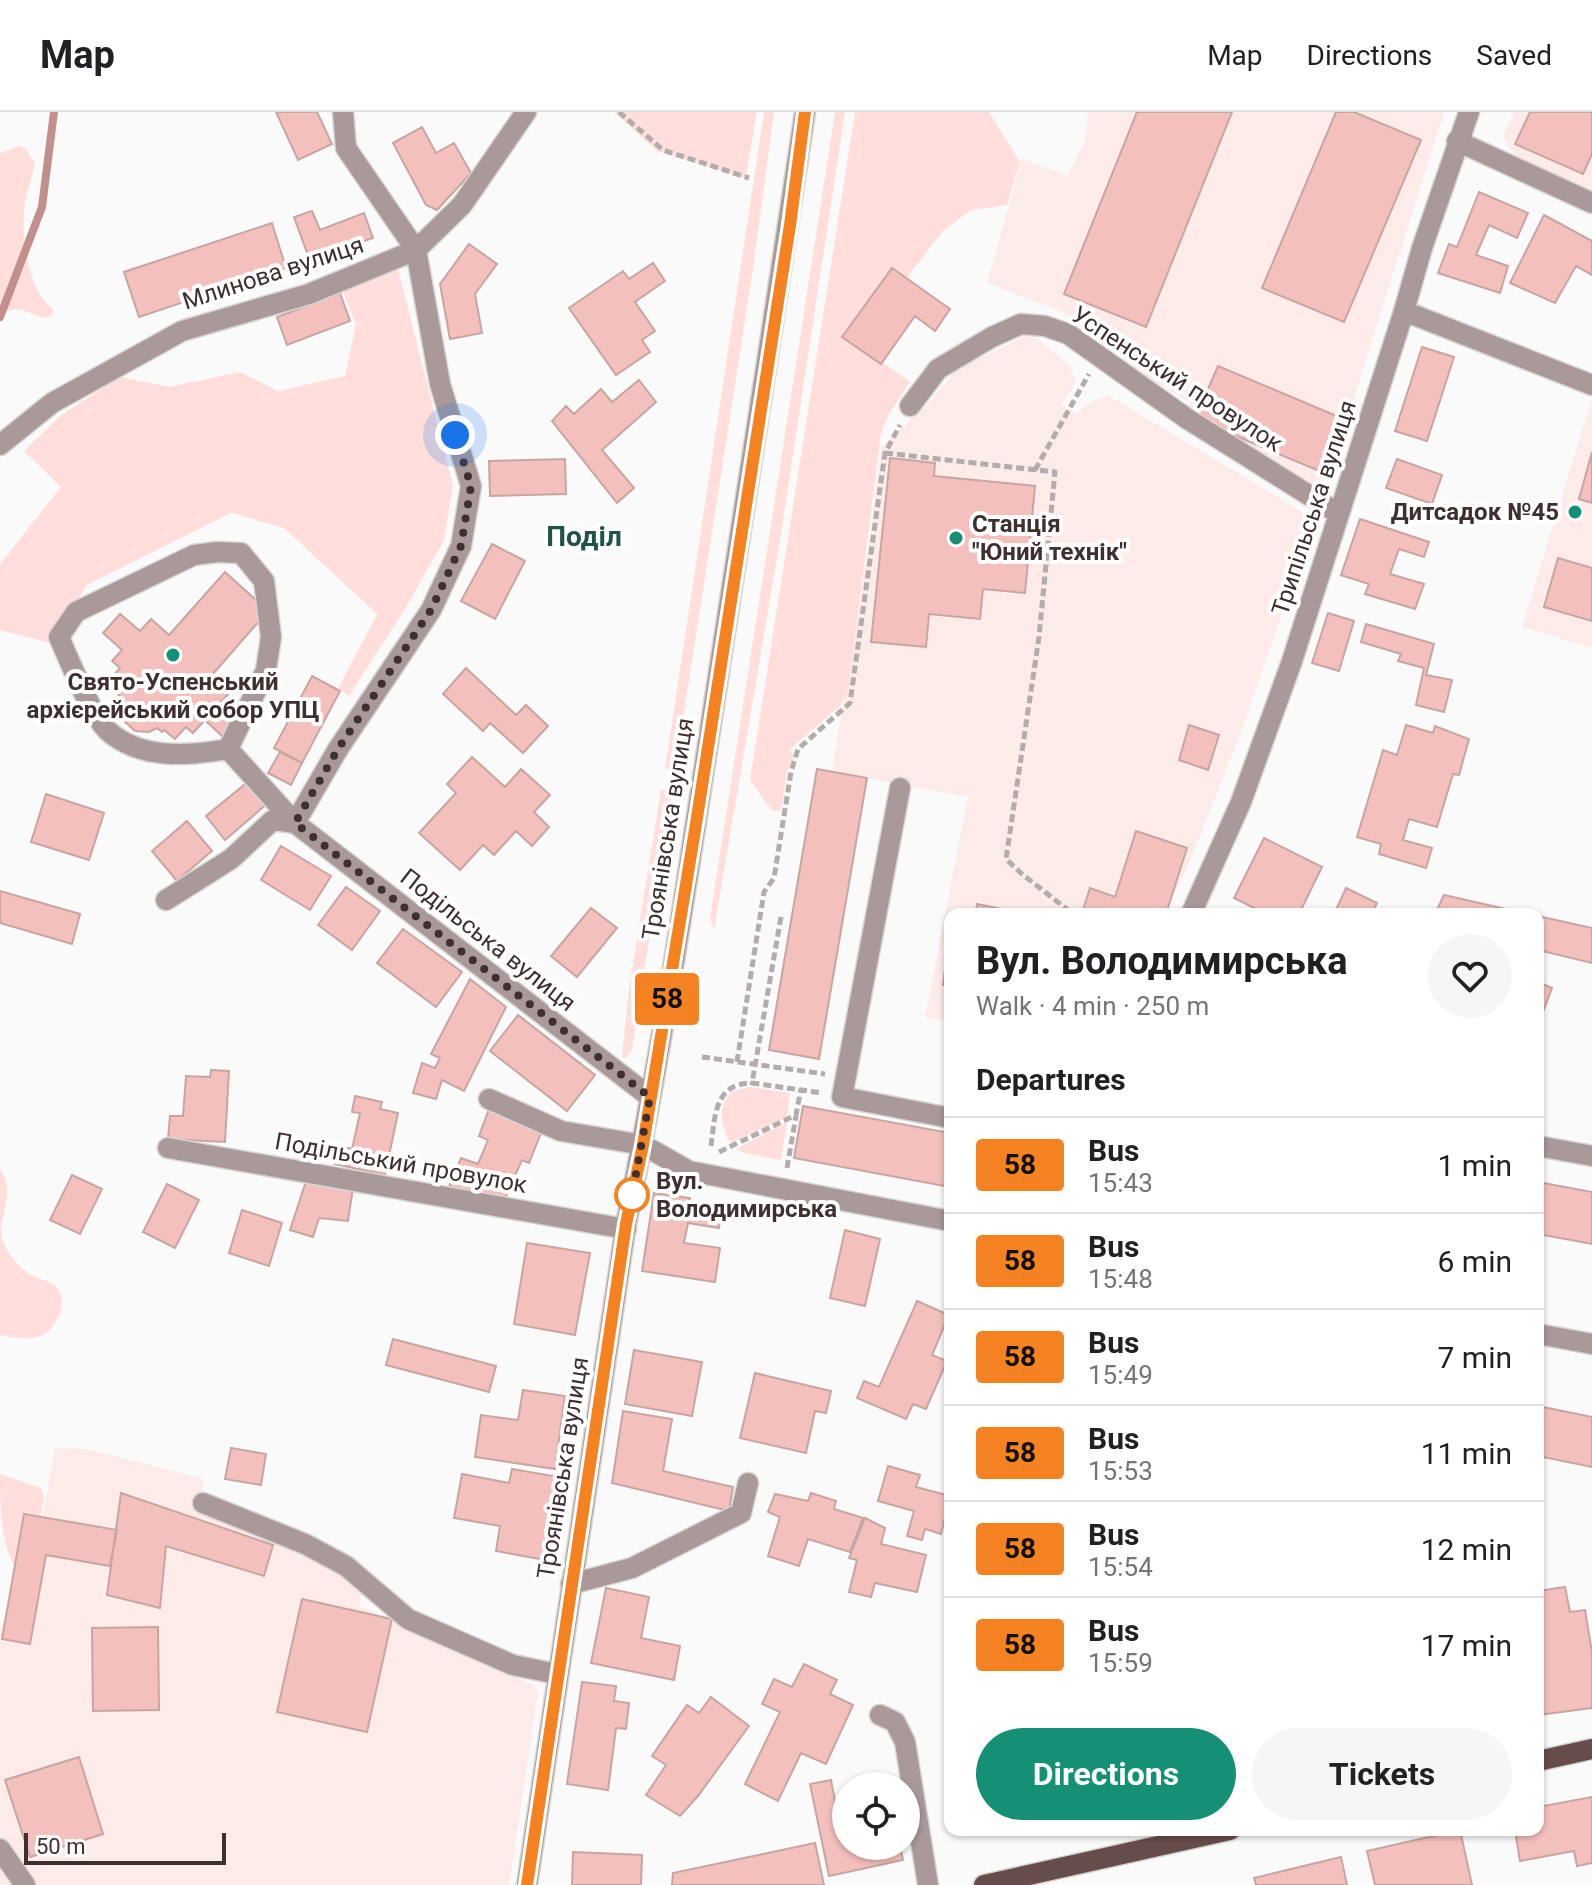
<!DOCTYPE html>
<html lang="en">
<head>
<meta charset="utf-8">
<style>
	body { margin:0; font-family:Roboto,sans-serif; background:#f6f6f6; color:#202124; height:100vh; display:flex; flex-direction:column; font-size:30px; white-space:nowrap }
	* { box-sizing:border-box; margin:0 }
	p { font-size:26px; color:#757577 }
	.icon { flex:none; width:44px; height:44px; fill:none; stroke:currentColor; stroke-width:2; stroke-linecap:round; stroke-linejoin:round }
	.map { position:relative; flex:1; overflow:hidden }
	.sheet { position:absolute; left:944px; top:796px; width:600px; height:928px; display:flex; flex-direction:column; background:#fff; border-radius:16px; box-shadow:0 2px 6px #0004 }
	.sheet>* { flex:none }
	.badge { padding:0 16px; border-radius:6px; font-size:28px; line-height:52px }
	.controls { position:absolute; left:832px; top:1660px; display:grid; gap:16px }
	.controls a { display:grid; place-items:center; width:88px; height:88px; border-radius:50%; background:#fff; box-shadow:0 2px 6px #0004; font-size:40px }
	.scale { position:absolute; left:24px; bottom:20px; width:202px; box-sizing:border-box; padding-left:8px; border:4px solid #3e302f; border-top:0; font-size:22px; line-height:28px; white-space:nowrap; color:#3e302f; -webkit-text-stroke:6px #fff; paint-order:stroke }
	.you { position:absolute; width:40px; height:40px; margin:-20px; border:6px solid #fff; border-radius:50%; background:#1a73e8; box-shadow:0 0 0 12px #1a73e833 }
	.map>.badge { position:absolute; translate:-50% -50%; box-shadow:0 0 0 4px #fff }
	h2 { padding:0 32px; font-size:30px; line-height:72px }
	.round { display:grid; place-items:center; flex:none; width:84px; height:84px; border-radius:42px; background:#f6f6f6 }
	.overview { display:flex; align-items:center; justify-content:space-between; height:136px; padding:0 32px }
	h1 { font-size:38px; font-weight:700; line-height:60px }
	.cta { display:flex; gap:16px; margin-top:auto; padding:16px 32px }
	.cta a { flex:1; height:92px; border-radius:48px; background:#159075; color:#fff; font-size:32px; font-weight:700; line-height:92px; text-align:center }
	.cta a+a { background:#f6f6f6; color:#202124 }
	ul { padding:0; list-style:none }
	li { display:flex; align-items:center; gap:24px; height:96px; padding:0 32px; border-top:2px solid #e0e0e0 }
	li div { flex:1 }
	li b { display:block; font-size:30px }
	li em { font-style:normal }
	li .badge { min-width:88px; font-weight:700; text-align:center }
	header { display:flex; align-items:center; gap:48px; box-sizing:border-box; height:112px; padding:0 40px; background:#fff; border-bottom:2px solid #e0e0e0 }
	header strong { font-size:38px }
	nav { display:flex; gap:44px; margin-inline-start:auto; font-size:28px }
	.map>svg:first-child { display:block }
</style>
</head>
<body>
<header>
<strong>Map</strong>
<nav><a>Map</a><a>Directions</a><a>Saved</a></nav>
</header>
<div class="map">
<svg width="1592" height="1773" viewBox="0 0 1592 1773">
	<rect width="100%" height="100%" fill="#fafafa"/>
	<path fill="#fdebe9" d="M1088,0H1444L1350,298L1320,377L1317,378L1187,300L1190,291L1144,263L1065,201L987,171L1022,47L1068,64L1086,26Z
		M1514,0H1592V81L1520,47L1508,35L1503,23Z
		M1030,221L1068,252L1076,270L1061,293L1077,301L1093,289L1109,284L1314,407L1243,615L1189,751L1164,802H950V908L925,906L968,685L832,660L871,419L881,335L926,294L952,263L965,254Z
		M1592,286V536L1522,515Z
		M55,1336L87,1337L204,1367L200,1394L301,1433L362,1476L359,1494L535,1574L538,1581L509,1773H0V1523L19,1444H36Z"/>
	<path fill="#ffdedb" d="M614,0H757L746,63L744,66L657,39Z
		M764,0H774L753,157L675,658L665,657Z
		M835,0H845L781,422L714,818L710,806Z
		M855,0H989L1020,50L1007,93L971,98L943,119L864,221L866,238L910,270L888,304L881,321L848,579L840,594L790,637L794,646L787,659L781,699L771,698L750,668Z
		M19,34L25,36L35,52C32,68 24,86 24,102C22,130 29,180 53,197V202L46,206C26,202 21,191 0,202V41Z
		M398,157L453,374L444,428L405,497L349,584L338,577L377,502L284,416L231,401L87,473L51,531L0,518V452L61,375L24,339L61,303L120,265L169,275L240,260L278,279L345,264L356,213L343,179Z
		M661,678L672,679L632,938L627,945L622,946L629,876Z
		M750,975L790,981L787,1005L730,1031C721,1013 716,994 733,979Z
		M787,1010L781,1048L744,1041L736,1037Z
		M0,1057C16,1078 0,1101 1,1122C3,1136 18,1155 29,1162C38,1167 50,1168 57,1176C70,1191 55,1221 37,1225C25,1228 11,1225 0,1223Z
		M0,1362L41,1376L44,1384L35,1442L22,1455L14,1454C0,1426 0,1394 0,1362Z"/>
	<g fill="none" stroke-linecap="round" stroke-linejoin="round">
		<path stroke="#c1908d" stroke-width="8" d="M0,205L42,95L54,0"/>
	</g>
	<path fill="#f4c0bd" stroke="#c7a5a3" stroke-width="2" d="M276,0H317L332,32L298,48Z
		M1137,0H1232L1146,215L1064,182Z
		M1336,0H1354L1421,28L1344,210L1262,176Z
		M1530,0H1592V42L1583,62L1515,32Z
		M422,15L436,41L454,31L471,61L437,98L426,93L393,31Z
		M1479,80L1528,101L1517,126L1489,113L1476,143L1508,154L1500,181L1438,161L1449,132L1457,135Z
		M312,99L320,118L364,101L373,126L310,149L294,105Z
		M1544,103L1592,129V163L1576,154L1555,191L1510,171Z
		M272,111L286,156L139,205L124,160Z
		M469,132L497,152L475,182L482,221L450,227L440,172Z
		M653,151L665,169L635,190L655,219L642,228L650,240L616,263L569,196L623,159L629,167Z
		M892,156L950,197L935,219L915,204L881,252L842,225Z
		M340,181L350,209L287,233L277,205Z
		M1422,235L1454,245L1427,329L1395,319Z
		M1218,254L1351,310L1329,363L1195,307Z
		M639,268L656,290L602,338L634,376L617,391L552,309L566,294L574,302L601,277L612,290Z
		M1592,340V391L1579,387Z
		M890,346L935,351L934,364L1035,374L1025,481L983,477L980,507L929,502L926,535L871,530Z
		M565,347L566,382L490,384L489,349Z
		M1397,347L1442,363L1432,392L1386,376Z
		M1360,407L1429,430L1424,445L1399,437L1390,462L1424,472L1415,497L1365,482L1369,472L1341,463Z
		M492,432L525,449L495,507L461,489Z
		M1558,446L1592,456V509L1544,495Z
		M225,460L268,499L212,563L231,579L221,590L238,606L222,624L205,608L193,621L186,615L175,627L164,618L162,620L157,616L149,620L135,619L123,608L120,594L122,586L118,582L120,579L109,569L120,556L112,549L122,538L103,521L120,502L140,519L151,507L169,523Z
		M1328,501L1354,509L1339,559L1312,551Z
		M1366,512L1434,532L1426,563L1452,568L1444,600L1416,593L1424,556L1398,549L1401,542L1361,530Z
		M466,556L516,603L526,593L548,614L523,641L490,611L483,619L443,582Z
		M312,564L340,579L302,651L274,636Z
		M1189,613L1219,623L1208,658L1179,648Z
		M1406,613L1433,621L1435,614L1469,627L1459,663L1453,662L1437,715L1409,707L1403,728L1432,736L1426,756L1379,742L1381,732L1357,725L1383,638L1397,643Z
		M280,640L302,651L291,673L268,661Z
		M472,645L505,675L521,657L550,683L534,700L549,715L532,734L516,719L494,743L483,733L460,758L419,721L456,681L447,672Z
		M817,657L867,666L819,947L769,938Z
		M249,669L268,691L225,728L206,704Z
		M46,682L104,701L89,748L31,730Z
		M187,709L212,739L177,769L152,739Z
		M1136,719L1187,736L1166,802L1082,801L1090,776L1115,785Z
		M1264,726L1322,755L1299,802H1266L1234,786Z
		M281,734L331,764L310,798L261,768Z
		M346,775L380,799L352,838L318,813Z
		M1346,776L1377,791L1372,802H1334Z
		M0,779L80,802L72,832L0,811Z
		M1444,783L1528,802H1435Z
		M977,792L1026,802H976Z
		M591,796L617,816L577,865L551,844Z
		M1538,804L1592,816V851L1538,838Z
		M403,817L462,860L436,895L377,851Z
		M950,819V874L943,873Z
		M470,867L506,895L464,979L442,968L436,987L413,981L422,951L435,956L440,946L431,942Z
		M1538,870L1552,876L1538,913Z
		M518,903L595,963L567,999L490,939Z
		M211,958L229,959L225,1030L168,1027L170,1004H183L186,964L210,965Z
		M355,984L382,990L380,997L398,1001L385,1063L335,1052L339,1034L352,1037L360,1001L352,1000Z
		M803,994L950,1021V1075L794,1046Z
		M489,997L541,1021L529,1051L522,1048L505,1086L449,1075L461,1046L478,1052L488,1028L479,1024Z
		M72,1063L102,1077L80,1122L50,1108Z
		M306,1069L353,1076L348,1109L319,1106L313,1125L290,1118Z
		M1538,1070L1592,1080V1132L1538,1122Z
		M167,1072L199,1088L175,1136L143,1120Z
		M654,1081L690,1086L689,1092L722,1097L719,1116L688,1111L684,1131L720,1136L715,1170L642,1159Z
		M242,1098L282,1111L269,1154L229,1141Z
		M845,1118L880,1127L865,1194L830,1186Z
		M527,1131L590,1141L575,1223L514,1212Z
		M917,1189L949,1203L932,1243L947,1249L926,1297L913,1292L906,1307L857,1286L864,1269L879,1275Z
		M393,1227L496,1254L489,1280L386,1253Z
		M634,1238L702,1250L692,1304L625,1292Z
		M755,1261L831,1279L826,1301L815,1299L806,1341L740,1326Z
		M523,1278L565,1284L555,1357L475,1345L481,1303L518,1308Z
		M1538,1294L1592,1305V1355L1538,1344Z
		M623,1299L672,1307L663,1359L733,1375L729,1399L612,1371Z
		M231,1336L266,1342L261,1373L225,1367Z
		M888,1354L920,1363L916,1375L950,1384L941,1422L925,1417L922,1428L907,1424L914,1399L878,1389Z
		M512,1357L559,1365L545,1448L496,1439L500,1414L454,1406L462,1362L509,1371Z
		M121,1381L273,1433L264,1464L166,1434L160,1496L107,1483Z
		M811,1381L836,1389L834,1397L863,1406L850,1440L808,1427L799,1454L768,1444L780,1405L768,1400L775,1382L808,1389Z
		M24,1402L117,1418L110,1454L46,1443L30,1532L2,1527Z
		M865,1406L885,1416L881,1432L926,1443L917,1480L875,1471L871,1485L849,1480L857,1448L849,1446Z
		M1565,1475L1570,1500L1585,1498L1592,1540V1596L1538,1603V1479Z
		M606,1476L649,1485L641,1526L680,1534L674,1568L591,1551Z
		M302,1487L392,1507L367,1620L277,1600Z
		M158,1515L159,1598L93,1599L92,1516Z
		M804,1552L837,1568L830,1582L853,1593L826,1652L801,1641L778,1689L745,1672L780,1600L762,1592L774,1567L792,1575Z
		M582,1570L616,1574L614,1589L629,1591L626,1617L616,1616L608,1678L567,1672Z
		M711,1585L749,1614L698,1684L680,1704L646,1683L666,1653L652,1644L687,1593L699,1601Z
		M79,1645L103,1722L30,1745L5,1668Z
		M831,1668L838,1705L846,1704V1734H900L903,1748L829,1764L810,1672Z
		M1592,1685V1751L1577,1754L1574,1739L1520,1749L1515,1718H1538V1695Z
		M1460,1718L1472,1773H1375L1367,1739Z
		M815,1731L824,1773H672L673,1761Z
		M573,1740L642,1743L641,1773H572Z
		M1341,1745L1347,1773H1256L1254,1766Z"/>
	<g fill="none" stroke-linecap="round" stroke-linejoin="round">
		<g stroke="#d8d6d5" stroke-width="23">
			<path id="minor" d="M343,0L346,36L416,138L440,272L471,374L461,434L431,498L338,637L295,711L650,985
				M1457,29L1592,91
				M1404,199L1592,273
				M910,294L938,257L992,225L1021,212L1045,214L1068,222L1186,306L1339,402
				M0,333L52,291L182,219L309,182L416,138L462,93L526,0
				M228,637C188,644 141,648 108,619C91,603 69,548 59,525L76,500L194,443L218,440L241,441L264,469L271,525L266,558L228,637L295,711
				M900,676L842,985L950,1006
				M166,788L231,747L273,708L295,711
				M1191,802L1241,690L1292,549L1404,199L1422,136L1469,0
				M489,987L561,1019L643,1033L689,1059L950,1109
				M1538,1034L1592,1044
				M168,1036L626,1117
				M1538,1222L1592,1232
				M203,1391L305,1432L346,1454L408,1507L513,1553L557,1562
				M571,1472L632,1456L741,1401L748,1371
				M880,1603L895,1610L905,1630L928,1773
				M0,1737L25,1773
				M527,1773L626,1112C666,918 694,722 724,527C751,351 779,176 805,0"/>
		</g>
		<g stroke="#d8d6d5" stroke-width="23">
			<path id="major" d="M1538,1649L1592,1637
				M984,1773L1230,1718"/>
		</g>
		<path stroke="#b2acac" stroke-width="5" stroke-dasharray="8 4" stroke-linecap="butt" d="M619,0L663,38L749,66
			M885,341L1055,360L1039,525L1006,747L1022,762L1073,802
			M1035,358L1089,262
			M781,805L752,971L822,981
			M702,945L825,962
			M737,950L764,780L774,766L791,660L798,637L850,591L885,341L900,313
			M711,1034C715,1005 714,971 752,971
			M719,1040L796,1003L801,977
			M787,1056L796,1004"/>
		<use href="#minor" stroke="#a99a99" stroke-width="20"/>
		<use href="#major" stroke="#664c4b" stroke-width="20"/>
	</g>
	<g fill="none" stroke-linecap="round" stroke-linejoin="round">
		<g stroke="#fff" stroke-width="18">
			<path id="line" d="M527,1773L626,1112L643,1033L696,712L790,113L805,0"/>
		</g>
		<use href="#line" stroke="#f58220" stroke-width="12"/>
		<path stroke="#3e302f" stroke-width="8" stroke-dasharray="0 14.4" d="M455,323L471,374L461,434L431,498L338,637L295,711L650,985L630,1095L632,1083"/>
	</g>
	<g fill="#159075" stroke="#fff" stroke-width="3">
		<circle cx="1575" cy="400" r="8"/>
		<circle cx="956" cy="426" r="8"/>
		<circle cx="173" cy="543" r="8"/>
	</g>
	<circle fill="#fff" stroke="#f58220" stroke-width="4" cx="632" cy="1083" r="16"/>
	<g text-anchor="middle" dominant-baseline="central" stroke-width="8" stroke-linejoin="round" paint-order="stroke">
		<g font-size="24" fill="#3e302f" stroke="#fff">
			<text transform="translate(273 161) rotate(-18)">Млинова вулиця</text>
			<text transform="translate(1177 267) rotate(33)">Успенський провулок</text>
			<text transform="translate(1314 396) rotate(-72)">Трипільська вулиця</text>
			<text transform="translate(668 717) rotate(-81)">Троянівська вулиця</text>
			<text transform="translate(488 828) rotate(38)">Подільська вулиця</text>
			<text transform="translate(401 1051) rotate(10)">Подільський провулок</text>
			<text transform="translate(563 1356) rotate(-81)">Троянівська вулиця</text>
		</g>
		<g font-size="24" font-weight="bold" fill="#3e302f" stroke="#fff" text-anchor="end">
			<text x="1559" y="400">Дитсадок №45</text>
			<text x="972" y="412" text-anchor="start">Станція<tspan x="972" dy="28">"Юний технік"</tspan></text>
			<text x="173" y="570" text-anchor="middle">Свято-Успенський<tspan x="173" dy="28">архієрейський собор УПЦ</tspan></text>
		</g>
		<g font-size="24" font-weight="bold" fill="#3e302f" stroke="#fff" text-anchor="start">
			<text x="656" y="1069">Вул.<tspan x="656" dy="28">Володимирська</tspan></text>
		</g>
		<g font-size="28" font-weight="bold" fill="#1f5345" stroke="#fff">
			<text x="584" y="424">Поділ</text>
		</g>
	</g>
</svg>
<div class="controls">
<a><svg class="icon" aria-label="locate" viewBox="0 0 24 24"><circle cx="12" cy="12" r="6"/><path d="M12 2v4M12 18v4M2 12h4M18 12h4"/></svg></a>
</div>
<div class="scale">50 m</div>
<div class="you" style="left:455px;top:323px"></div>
<b class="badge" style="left:667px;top:887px;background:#f58220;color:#111">58</b>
<section class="sheet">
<div class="overview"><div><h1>Вул. Володимирська</h1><p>Walk · 4 min · 250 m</p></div><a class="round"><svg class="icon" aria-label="heart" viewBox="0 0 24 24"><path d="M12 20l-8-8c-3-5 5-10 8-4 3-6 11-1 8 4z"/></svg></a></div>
<h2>Departures</h2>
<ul>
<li><span class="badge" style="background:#f58220;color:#111">58</span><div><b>Bus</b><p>15:43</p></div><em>1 min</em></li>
<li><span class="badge" style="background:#f58220;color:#111">58</span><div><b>Bus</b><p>15:48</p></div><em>6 min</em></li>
<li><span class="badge" style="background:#f58220;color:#111">58</span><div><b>Bus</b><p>15:49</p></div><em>7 min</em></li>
<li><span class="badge" style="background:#f58220;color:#111">58</span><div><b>Bus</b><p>15:53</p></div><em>11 min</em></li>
<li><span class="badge" style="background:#f58220;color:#111">58</span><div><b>Bus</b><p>15:54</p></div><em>12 min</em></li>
<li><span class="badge" style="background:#f58220;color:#111">58</span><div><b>Bus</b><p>15:59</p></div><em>17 min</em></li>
</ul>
<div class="cta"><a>Directions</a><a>Tickets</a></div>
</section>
</div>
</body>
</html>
